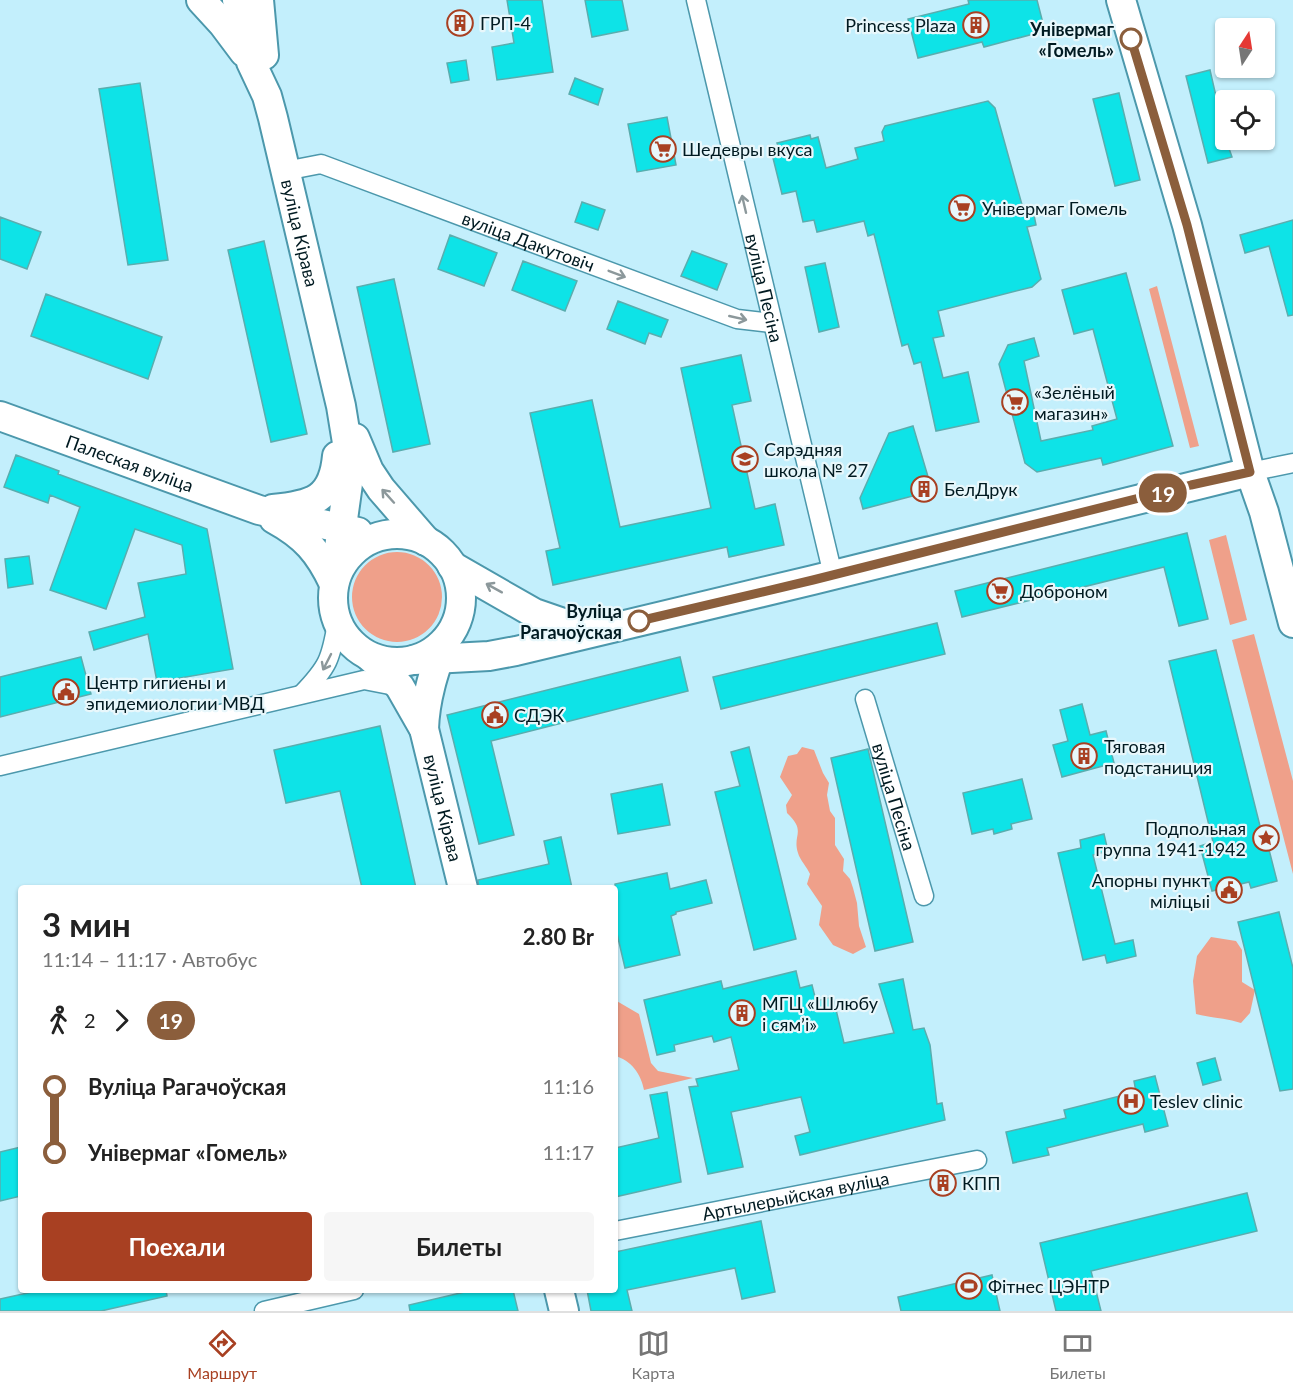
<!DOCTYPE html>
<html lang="ru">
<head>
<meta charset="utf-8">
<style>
	body { margin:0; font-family:Lato,sans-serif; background:#f6f6f6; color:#222; height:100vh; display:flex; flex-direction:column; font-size:22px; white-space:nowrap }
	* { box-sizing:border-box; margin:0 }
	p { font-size:20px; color:#767676 }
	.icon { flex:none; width:33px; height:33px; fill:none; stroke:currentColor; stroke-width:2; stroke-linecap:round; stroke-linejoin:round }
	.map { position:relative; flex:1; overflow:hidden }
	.drawer { position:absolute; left:18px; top:885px; width:600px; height:408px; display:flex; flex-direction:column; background:#fff; border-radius:6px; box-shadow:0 2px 4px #0004 }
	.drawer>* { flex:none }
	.badge { padding:0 12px; border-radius:20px; font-size:21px; line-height:39px }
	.needle { width:39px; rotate:12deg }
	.fabs { position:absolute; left:1215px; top:18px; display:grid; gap:12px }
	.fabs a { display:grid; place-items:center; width:60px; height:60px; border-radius:6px; background:#fff; box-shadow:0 2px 4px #0004; font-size:30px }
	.map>.badge { position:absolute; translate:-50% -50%; box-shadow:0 0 0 3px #fff }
	.legs { display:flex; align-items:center; gap:9px; height:66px; padding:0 24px; font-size:20px }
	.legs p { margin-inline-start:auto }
	.overview { display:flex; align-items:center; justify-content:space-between; height:102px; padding:0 24px }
	h1 { font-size:33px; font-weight:700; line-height:45px }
	.cta { display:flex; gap:12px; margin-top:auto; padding:12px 24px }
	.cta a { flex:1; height:69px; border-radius:6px; background:#a84022; color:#fff; font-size:24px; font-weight:700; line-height:69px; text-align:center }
	.cta a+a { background:#f6f6f6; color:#222 }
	ul { padding:0 24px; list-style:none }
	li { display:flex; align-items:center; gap:21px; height:66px; font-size:22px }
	li i { display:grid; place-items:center; width:9px; height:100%; margin:0 8px; background:currentColor }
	li i::after { content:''; width:15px; height:15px; margin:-8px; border:4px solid; border-radius:50%; background:#fff }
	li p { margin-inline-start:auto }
	li:first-child i { background:linear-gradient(#0000 50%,currentColor 0) }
	li:last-child i { background:linear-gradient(currentColor 50%,#0000 0) }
	.tab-bar { display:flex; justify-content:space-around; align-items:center; height:84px; border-top:2px solid #e0e0e0; background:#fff; font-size:16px; color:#767676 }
	.tab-bar a { display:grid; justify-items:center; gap:3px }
	.tab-bar .current { color:#a84022 }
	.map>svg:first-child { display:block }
</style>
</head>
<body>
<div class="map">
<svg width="1293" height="1311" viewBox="0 0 1293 1311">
	<rect width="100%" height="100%" fill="#c3effc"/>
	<path fill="#efa08a" d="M1157,286L1199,446L1190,448L1149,289Z
		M1226,535L1247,620L1230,625L1209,540Z
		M352 597a45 45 0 1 1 90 0a45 45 0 1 1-90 0Z
		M1254,634L1293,781V874L1232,640Z
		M802,747L814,750L823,773L829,783L827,795L830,811L835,818V845L844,859L843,871L850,879L853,888L857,903L859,926L866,947L853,954L833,945L819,925L822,906L807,884L810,874C807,867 800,860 798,853C792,834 807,832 787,813L786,805L792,795L780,777L788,756L797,754Z
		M1211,937L1236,941L1242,950V982L1255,990L1250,1013L1241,1023C1226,1018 1211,1018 1196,1014L1193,981L1197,956Z
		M615,1000L639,1014L651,1063L658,1071L693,1078L644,1090C641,1074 631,1060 615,1056Z"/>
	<path fill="#0ee3e7" stroke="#5aadae" stroke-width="1.5" d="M507,0H542L553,72L497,80L492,47L514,43Z
		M585,0H622L628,30L592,37Z
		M968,0H1037L1045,31L984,47L982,42L918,58L908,19L969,4Z
		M466,60L469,80L451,83L447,63Z
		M1210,70L1226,140L1232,157L1208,163L1186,76Z
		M575,78L603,89L598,105L569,94Z
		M140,83L168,260L128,265L99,89Z
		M1119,93L1140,180L1115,186L1093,99Z
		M988,101L995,108L1024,212L1033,210L1036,225L1027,227L1041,279L1032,287L938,311L944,336L933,338L943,378L968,372L979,422L936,431L921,362L914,364L908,344L902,346L874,234L868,236L864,221L817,232L814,220L803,222L796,191L782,194L771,150L779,148L777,143L810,135L811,139L818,137L826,168L858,159L855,148L884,141L882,132L885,126Z
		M667,117L676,165L637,172L628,124Z
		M582,202L605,210L598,230L575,222Z
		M0,217L41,232L27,269L0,259Z
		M1293,220V315L1288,316L1269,246L1245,253L1240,235Z
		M450,235L497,253L484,286L438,269Z
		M264,241L307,434L271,442L228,250Z
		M692,251L727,264L717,290L681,276Z
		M523,261L577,281L565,311L512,290Z
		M825,263L839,327L819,332L805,267Z
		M1126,273L1173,446L1103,465L1101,458L1037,472L1025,463L999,364L1008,345L1034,338L1039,356L1024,361L1041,441L1093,430L1092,426L1117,419L1093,329L1074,334L1062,290Z
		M394,279L430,444L393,452L357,287Z
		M46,294L162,337L148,379L31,336Z
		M618,301L668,320L661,337L649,333L645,344L607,329Z
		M741,355L751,401L732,405L755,509L775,504L784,545L729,557L727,547L553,585L546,551L560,548L530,413L592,400L620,527L711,508L681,368Z
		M913,426L929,480L926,481L928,492L863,509L860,498L889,433Z
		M16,455L59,471L58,474L207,529L233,669L157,682L148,634L94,650L89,632L145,617L138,583L186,574L182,545L135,529L106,609L50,590L80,507L50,495L48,503L4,487Z
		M1187,533L1208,619L1179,626L1164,567L962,617L955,591Z
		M29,556L33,584L8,588L5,559Z
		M937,623L945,654L721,709L713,677Z
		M1216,650L1261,830H1264L1277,881L1251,888L1249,882L1212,891L1200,846L1213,842L1169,661Z
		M81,657L91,694L0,717V677Z
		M680,657L688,691L491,741L514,835L479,844L447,715Z
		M1082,704L1090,735L1106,731L1114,763L1062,777L1053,745L1068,741L1060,710Z
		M380,726L416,888H362L340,791L286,803L274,750Z
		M749,747L796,939L754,950L715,792L740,786L731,752Z
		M868,749L913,942L875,951L831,758Z
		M1022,779L1032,819L1011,824L1012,829L994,834L993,829L972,834L963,793Z
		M662,784L670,825L618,834L611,794Z
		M1104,834L1108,851L1093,855L1115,944L1133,940L1136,956L1107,963L1105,955L1083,960L1058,853L1081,848L1080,840Z
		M561,837L572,888H479L478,880L549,864L544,841Z
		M667,873L670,889L706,880L712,903L676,912V914L671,916L680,955L625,968L615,925V884Z
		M1279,912L1293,968V1089L1280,1091L1238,922Z
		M796,971L800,988L812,985L816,1001L833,997L844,1043L894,1033L879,984L903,979L913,1030L924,1028L930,1045L937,1104L942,1103L945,1120L800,1155L795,1136L810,1132L801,1097L731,1112L743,1167L708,1174L689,1087L698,1086L696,1079L739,1070L731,1037L714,1042L712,1036L674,1045L675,1051L657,1055L644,1000L721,981L723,989Z
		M1215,1058L1221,1080L1203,1085L1197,1063Z
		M1155,1076L1168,1126L1145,1132L1143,1124L1047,1148L1049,1155L1013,1163L1006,1132L1066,1118L1064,1110L1136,1092L1134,1081Z
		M667,1092L681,1182L615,1197V1148L659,1138L650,1095Z
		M21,1147V1196L0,1201V1152Z
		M1247,1193L1257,1231L1091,1271L1101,1311H1056L1040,1243Z
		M761,1221L775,1292L742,1299L735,1268L627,1290L632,1311H591L587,1290H615V1252Z
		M992,1275L1000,1311H901L898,1297Z
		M41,1290H166L167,1296L101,1311H0V1299Z
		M473,1290H513L518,1311H410L409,1305Z"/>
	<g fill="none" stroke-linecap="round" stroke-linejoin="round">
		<g stroke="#4c98ac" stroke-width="21">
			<g id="minor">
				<path id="s1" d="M696,0L833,575"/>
				<path id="s2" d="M285,171L321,164L737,319L771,323"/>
				<path d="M1250,472L1293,463"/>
				<path d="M302,694C328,667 331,659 337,623"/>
				<path id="s3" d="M865,699L924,896"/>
				<path d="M0,766L364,680L400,687"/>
				<path id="s4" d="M615,1231L977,1160"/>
				<path d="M264,1311L354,1290"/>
			</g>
		</g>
		<g stroke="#4c98ac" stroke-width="32">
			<g id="primary">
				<path d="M201,0L223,24L244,52"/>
				<path id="s5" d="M237,0L251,62L267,96L273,118L341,406L349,455L350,469L334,584"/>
				<path d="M259,0L264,55"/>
				<path d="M1121,0L1187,225L1250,472L1264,512L1293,623"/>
				<path id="s6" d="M0,416L259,510L358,532"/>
				<path d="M355,438L369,471L381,489L426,541"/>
				<path d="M273,509C312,505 333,500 337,456"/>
				<path d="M274,519C305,536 319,552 334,584"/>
				<circle cx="397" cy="598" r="64"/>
				<path d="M452,566L534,613L563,623L592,629"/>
				<path id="s7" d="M370,657L386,671L400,687L424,729L463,888"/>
				<path d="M414,660L489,656L516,651L813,580L1250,472"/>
				<path d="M424,729C425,698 434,672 444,643"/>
				<path d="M559,1290L564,1311"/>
			</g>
		</g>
		<use href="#minor" stroke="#fff" stroke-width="18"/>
		<use href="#primary" stroke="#fff" stroke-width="28"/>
	</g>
	<defs><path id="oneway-shaft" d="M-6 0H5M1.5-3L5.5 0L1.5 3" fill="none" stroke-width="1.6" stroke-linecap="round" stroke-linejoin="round" transform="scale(1.5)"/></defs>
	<g stroke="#8c989b">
		<use href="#oneway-shaft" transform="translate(744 204) rotate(-103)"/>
		<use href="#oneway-shaft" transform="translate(617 274) rotate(21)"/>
		<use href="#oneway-shaft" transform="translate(738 318) rotate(13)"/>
		<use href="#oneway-shaft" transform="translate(388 496) rotate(-132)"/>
		<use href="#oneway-shaft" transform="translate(494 588) rotate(-151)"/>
		<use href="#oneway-shaft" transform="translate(327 662) rotate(117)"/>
	</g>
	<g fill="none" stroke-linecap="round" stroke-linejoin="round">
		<g stroke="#fff" stroke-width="14">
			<path id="line-1" d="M639,621L813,580L1191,485L1250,472L1187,225L1131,39"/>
		</g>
		<use href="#line-1" stroke="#8b5e3c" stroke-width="9"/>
	</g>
	<defs>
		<g id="building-ring" transform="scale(1.35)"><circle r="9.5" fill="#e8f7fb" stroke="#a84022" stroke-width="1.5"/><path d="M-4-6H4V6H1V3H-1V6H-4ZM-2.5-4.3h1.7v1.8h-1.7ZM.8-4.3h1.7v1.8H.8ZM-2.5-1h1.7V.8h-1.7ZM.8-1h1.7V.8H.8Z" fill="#a84022"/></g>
		<g id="supermarket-ring" transform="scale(1.35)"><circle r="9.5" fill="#e8f7fb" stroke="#a84022" stroke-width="1.5"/><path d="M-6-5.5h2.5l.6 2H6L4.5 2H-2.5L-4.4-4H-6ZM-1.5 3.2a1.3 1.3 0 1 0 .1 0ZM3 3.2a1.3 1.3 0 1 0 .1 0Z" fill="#a84022"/></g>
		<g id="school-ring" transform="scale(1.35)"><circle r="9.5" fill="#e8f7fb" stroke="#a84022" stroke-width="1.5"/><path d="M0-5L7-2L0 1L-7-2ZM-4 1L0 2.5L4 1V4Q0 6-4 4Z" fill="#a84022"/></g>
		<g id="civic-ring" transform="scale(1.35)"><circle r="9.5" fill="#e8f7fb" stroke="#a84022" stroke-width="1.5"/><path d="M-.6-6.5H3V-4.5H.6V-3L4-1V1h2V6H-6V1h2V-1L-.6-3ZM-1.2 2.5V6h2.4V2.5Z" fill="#a84022"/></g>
		<g id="sight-ring" transform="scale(1.35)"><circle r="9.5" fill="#e8f7fb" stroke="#a84022" stroke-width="1.5"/><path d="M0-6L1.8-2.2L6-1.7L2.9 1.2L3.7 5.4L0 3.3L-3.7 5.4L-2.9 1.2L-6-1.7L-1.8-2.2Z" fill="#a84022"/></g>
		<g id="hospital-ring" transform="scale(1.35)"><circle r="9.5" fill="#e8f7fb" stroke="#a84022" stroke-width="1.5"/><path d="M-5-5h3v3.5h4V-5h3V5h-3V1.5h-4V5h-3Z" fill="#a84022"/></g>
		<g id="stadium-ring" transform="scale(1.35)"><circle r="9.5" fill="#e8f7fb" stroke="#a84022" stroke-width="1.5"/><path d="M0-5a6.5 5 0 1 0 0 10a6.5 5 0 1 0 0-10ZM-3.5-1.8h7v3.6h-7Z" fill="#a84022"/></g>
	</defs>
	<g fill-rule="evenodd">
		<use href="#building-ring" x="460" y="23"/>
		<use href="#building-ring" x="976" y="25"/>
		<use href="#supermarket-ring" x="663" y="149"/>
		<use href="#supermarket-ring" x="962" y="208"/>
		<use href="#supermarket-ring" x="1015" y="402"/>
		<use href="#school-ring" x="745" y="459"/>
		<use href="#building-ring" x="924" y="489"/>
		<use href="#supermarket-ring" x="1000" y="591"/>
		<use href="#civic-ring" x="66" y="692"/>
		<use href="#civic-ring" x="495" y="715"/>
		<use href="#building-ring" x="1084" y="756"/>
		<use href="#sight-ring" x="1266" y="838"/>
		<use href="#civic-ring" x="1229" y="890"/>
		<use href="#building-ring" x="742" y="1013"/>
		<use href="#hospital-ring" x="1131" y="1101"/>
		<use href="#building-ring" x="943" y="1183"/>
		<use href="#stadium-ring" x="969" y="1286"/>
	</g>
	<g fill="#fff" stroke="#8b5e3c" stroke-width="3">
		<circle cx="1131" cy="39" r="10"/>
		<circle cx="639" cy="621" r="10"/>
	</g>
	<g text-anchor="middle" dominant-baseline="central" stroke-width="4.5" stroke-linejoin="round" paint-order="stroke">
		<g font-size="18" fill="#001a21" stroke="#e8f7fb" text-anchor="start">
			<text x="480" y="23">ГРП-4</text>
			<text x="956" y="25" text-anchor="end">Princess Plaza</text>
			<text x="682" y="149">Шедевры вкуса</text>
			<text x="982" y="208">Універмаг Гомель</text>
			<text x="1034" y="392">«Зелёный<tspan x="1034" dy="21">магазин»</tspan></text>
			<text x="764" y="449">Сярэдняя<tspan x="764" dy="21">школа № 27</tspan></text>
			<text x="944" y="489">БелДрук</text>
			<text x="1020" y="591">Доброном</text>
			<text x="86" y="682">Центр гигиены и<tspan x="86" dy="21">эпидемиологии МВД</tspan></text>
			<text x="514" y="715">СДЭК</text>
			<text x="1104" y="746">Тяговая<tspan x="1104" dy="21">подстаниция</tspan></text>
			<text x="1246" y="828" text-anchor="end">Подпольная<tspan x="1246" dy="21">группа 1941-1942</tspan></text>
			<text x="1210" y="880" text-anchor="end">Апорны пункт<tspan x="1210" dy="21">міліцыі</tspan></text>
			<text x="762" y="1003">МГЦ «Шлюбу<tspan x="762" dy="21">і сямʼі»</tspan></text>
			<text x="1150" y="1101">Teslev clinic</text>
			<text x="962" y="1183">КПП</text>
			<text x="988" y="1286">Фітнес ЦЭНТР</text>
		</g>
		<g font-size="18" font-weight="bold" fill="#001a21" stroke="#e8f7fb" text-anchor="end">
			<text x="1114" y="29">Універмаг<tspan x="1114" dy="21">«Гомель»</tspan></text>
			<text x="622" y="611">Вуліца<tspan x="622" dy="21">Рагачоўская</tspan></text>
		</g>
		<g font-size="18" fill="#001a21" stroke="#e8f7fb">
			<text stroke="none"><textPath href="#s5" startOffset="242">вуліца Кірава</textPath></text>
			<text stroke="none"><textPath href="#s2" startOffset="258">вуліца Дакутовіч</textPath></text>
			<text stroke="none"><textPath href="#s1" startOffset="296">вуліца Песіна</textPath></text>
			<text stroke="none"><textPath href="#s6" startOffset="138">Палеская вуліца</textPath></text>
			<text stroke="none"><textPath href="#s3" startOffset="102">вуліца Песіна</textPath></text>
			<text stroke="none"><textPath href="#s7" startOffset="172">вуліца Кірава</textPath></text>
			<text stroke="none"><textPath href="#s4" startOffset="184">Артылерыйская вуліца</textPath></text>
		</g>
	</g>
</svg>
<div class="fabs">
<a><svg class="needle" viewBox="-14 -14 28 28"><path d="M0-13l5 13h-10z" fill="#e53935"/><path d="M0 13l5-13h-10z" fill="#767676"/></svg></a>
<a><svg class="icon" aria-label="locate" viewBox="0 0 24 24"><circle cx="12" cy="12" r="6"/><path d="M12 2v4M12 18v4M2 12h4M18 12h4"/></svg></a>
</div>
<b class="badge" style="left:1163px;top:493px;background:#8b5e3c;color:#fff">19</b>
<section class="drawer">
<div class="overview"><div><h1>3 мин</h1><p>11:14 – 11:17 · Автобус</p></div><b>2.80 Br</b></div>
<div class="legs"><svg class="icon" aria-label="walk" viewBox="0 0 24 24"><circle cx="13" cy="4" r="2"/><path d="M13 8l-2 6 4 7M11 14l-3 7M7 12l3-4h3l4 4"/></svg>2<svg class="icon" aria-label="forward" viewBox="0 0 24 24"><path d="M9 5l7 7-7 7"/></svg><b class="badge" style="background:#8b5e3c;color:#fff">19</b></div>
<ul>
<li><i style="color:#8b5e3c"></i><b>Вуліца Рагачоўская</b><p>11:16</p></li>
<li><i style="color:#8b5e3c"></i><b>Універмаг «Гомель»</b><p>11:17</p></li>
</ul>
<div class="cta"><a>Поехали</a><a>Билеты</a></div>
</section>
</div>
<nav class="tab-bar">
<a class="current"><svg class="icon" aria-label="directions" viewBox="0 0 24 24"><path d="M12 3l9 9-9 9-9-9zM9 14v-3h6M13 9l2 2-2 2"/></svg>Маршрут</a>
<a><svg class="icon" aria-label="map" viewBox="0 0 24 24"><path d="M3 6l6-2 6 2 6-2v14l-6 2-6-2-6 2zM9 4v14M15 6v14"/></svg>Карта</a>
<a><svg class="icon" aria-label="tickets" viewBox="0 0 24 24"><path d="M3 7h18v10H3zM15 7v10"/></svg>Билеты</a>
</nav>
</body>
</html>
